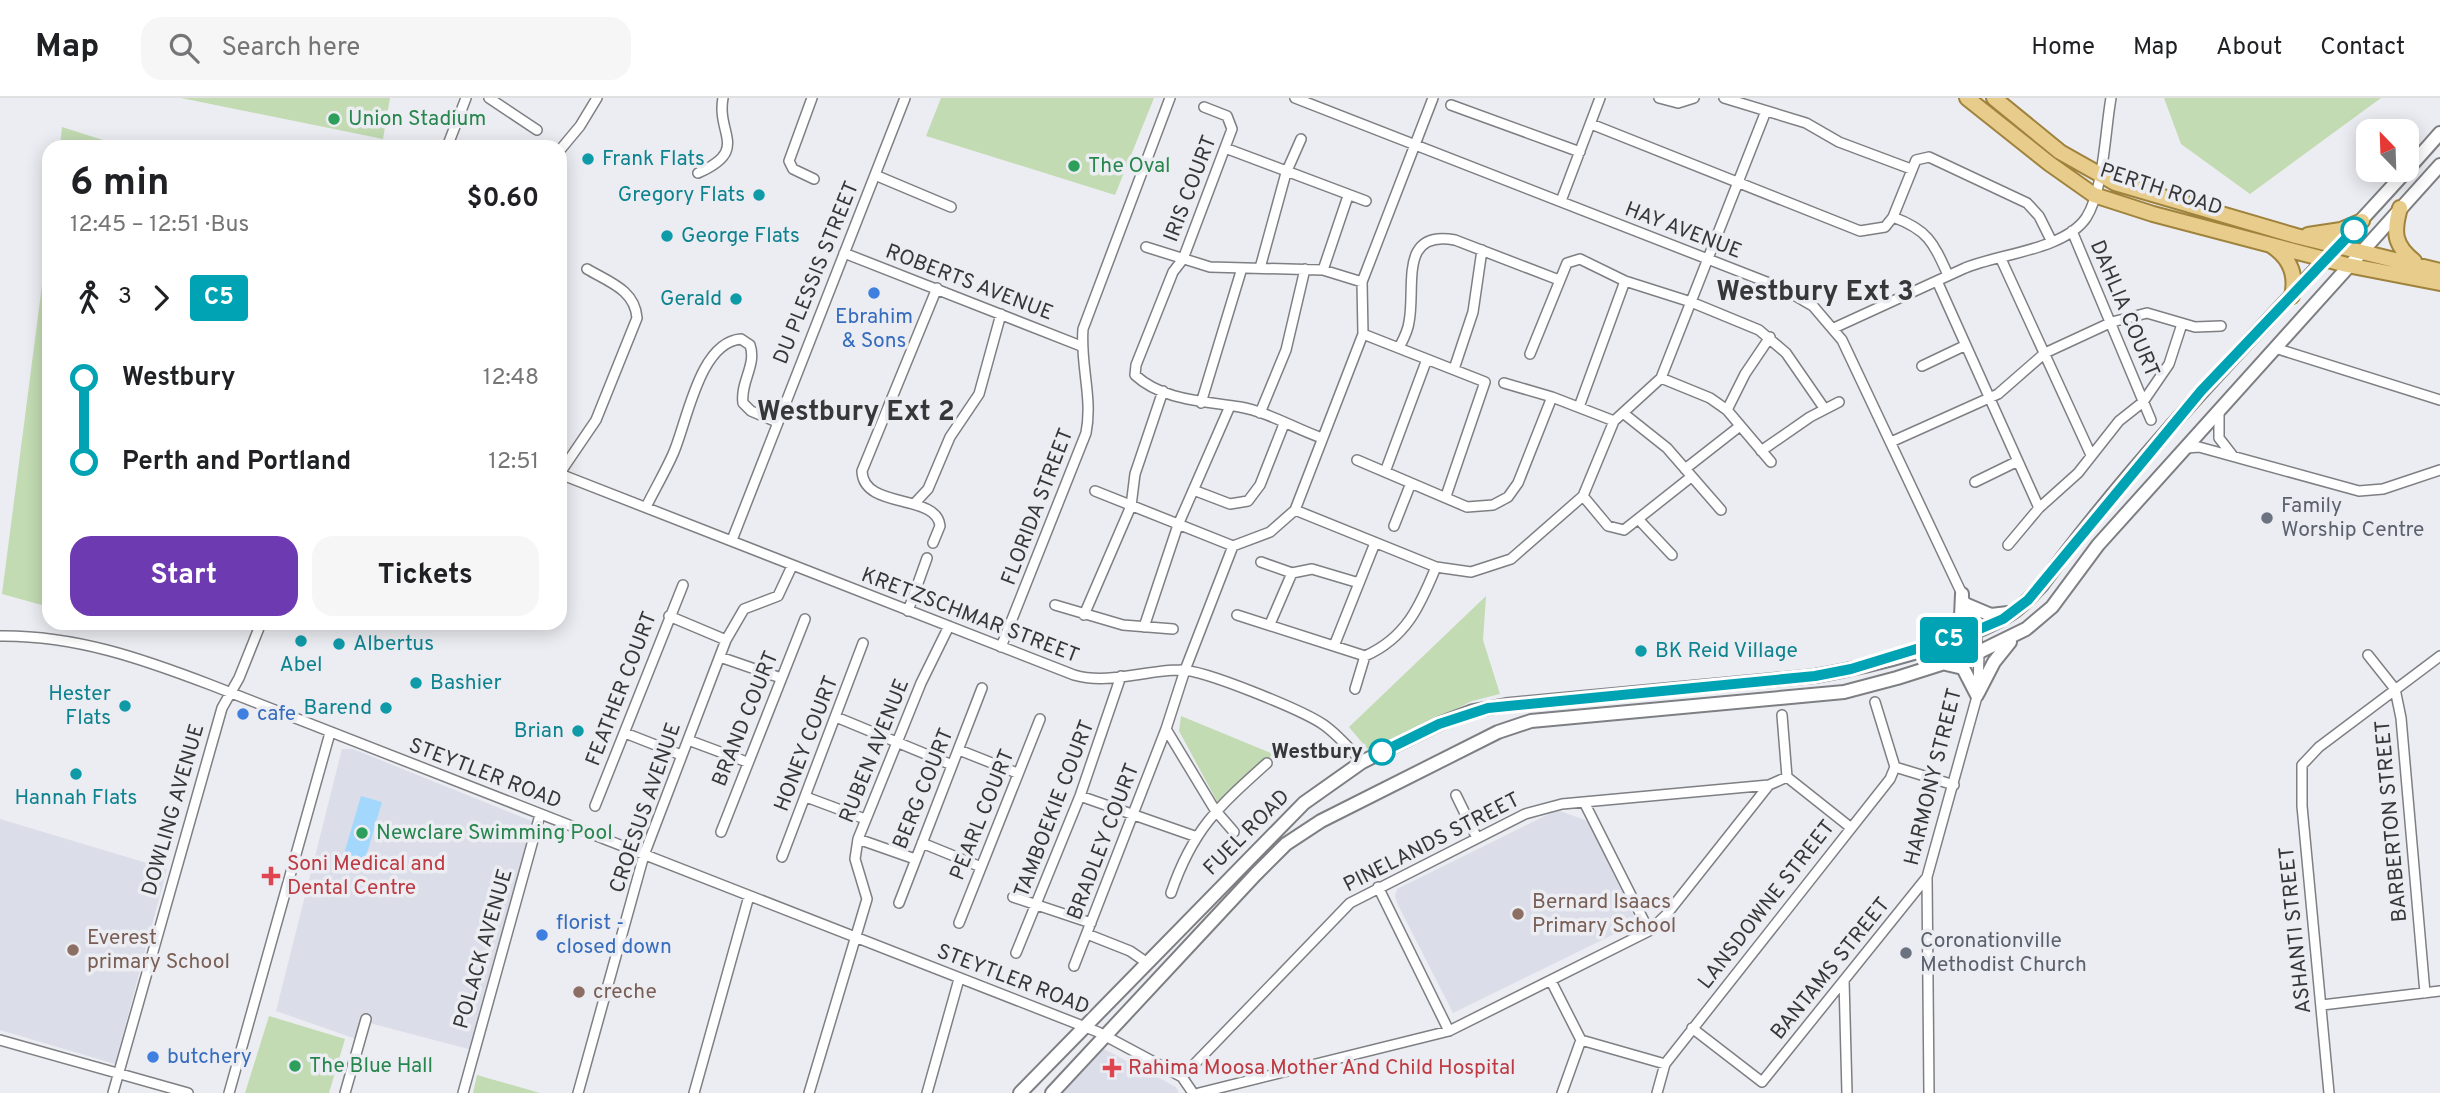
<!DOCTYPE html>
<html lang="en">
<head>
<meta charset="utf-8">
<style>
	body { margin:0; font-family:Overpass,sans-serif; background:#f6f6f6; color:#202124; height:100vh; display:flex; flex-direction:column; font-size:26px; white-space:nowrap }
	* { box-sizing:border-box; margin:0 }
	p { font-size:23px; color:#757577 }
	.icon { flex:none; width:38px; height:38px; fill:none; stroke:currentColor; stroke-width:2; stroke-linecap:round; stroke-linejoin:round }
	.map { position:relative; flex:1; overflow:hidden }
	.details { position:absolute; left:42px; top:42px; width:525px; height:490px; display:flex; flex-direction:column; background:#fff; border-radius:21px; box-shadow:0 4px 18px #0003 }
	.details>* { flex:none }
	.badge { padding:0 14px; border-radius:5px; font-size:24px; line-height:46px }
	.needle { width:46px; rotate:337deg }
	.tools { position:absolute; left:2356px; top:21px; display:grid; gap:14px }
	.tools a { display:grid; place-items:center; width:63px; height:63px; border-radius:14px; background:#fff; box-shadow:0 4px 18px #0003; font-size:35px }
	.map>.badge { position:absolute; translate:-50% -50%; box-shadow:0 0 0 4px #fff }
	.legs { display:flex; align-items:center; gap:10px; height:77px; padding:0 28px; font-size:23px }
	.legs p { margin-inline-start:auto }
	.head { display:flex; align-items:center; justify-content:space-between; height:119px; padding:0 28px }
	h1 { font-size:38px; font-weight:700; line-height:52px }
	.primary-button { display:flex; gap:14px; margin-top:auto; padding:14px 28px }
	.primary-button a { flex:1; height:80px; border-radius:21px; background:#6d3ab1; color:#fff; font-size:28px; font-weight:700; line-height:80px; text-align:center }
	.primary-button a+a { background:#f6f6f6; color:#202124 }
	ul { padding:0 28px; list-style:none }
	li { display:flex; align-items:center; gap:24px; height:84px; font-size:26px }
	li i { display:grid; place-items:center; width:10px; height:100%; margin:0 9px; background:currentColor }
	li i::after { content:''; width:18px; height:18px; margin:-9px; border:5px solid; border-radius:50%; background:#fff }
	li p { margin-inline-start:auto }
	li:first-child i { background:linear-gradient(#0000 50%,currentColor 0) }
	li:last-child i { background:linear-gradient(currentColor 50%,#0000 0) }
	header { display:flex; align-items:center; gap:42px; box-sizing:border-box; height:98px; padding:0 35px; background:#fff; border-bottom:2px solid #e0e0e0 }
	header strong { font-size:33px }
	nav { display:flex; gap:38px; margin-inline-start:auto; font-size:24px }
	.search { width:490px; height:63px; background:#f6f6f6; display:flex; align-items:center; gap:18px; box-sizing:border-box; padding:0 24px; border-radius:21px; color:#757577; font-size:26px }
	.map>svg:first-child { display:block }
</style>
</head>
<body>
<header>
<strong>Map</strong>
<div class="search"><svg class="icon" aria-label="search" viewBox="0 0 24 24"><circle cx="10" cy="10" r="6"/><path d="M15 15l6 6"/></svg>Search here</div>
<nav><a>Home</a><a>Map</a><a>About</a><a>Contact</a></nav>
</header>
<div class="map">
<svg width="2440" height="995" viewBox="0 0 2440 995">
	<rect width="100%" height="100%" fill="#ecedf2"/>
	<path fill="#dbdee9" d="M342,651H353L534,724L472,952L362,923L356,941L276,913Z
		M1557,712L1588,723L1637,825L1453,915L1398,807L1395,798L1397,791Z
		M0,721L167,771L115,966L0,932Z
		M1104,951L1176,989L1179,995H1062Z"/>
	<path fill="#c2dbb2" d="M181,0H390L383,41Z
		M941,0H1154L1115,97L926,38Z
		M2164,0H2381L2250,96L2181,46Z
		M62,29L125,49H60Z
		M49,133V509L2,496Z
		M1486,498L1483,542L1500,596L1472,603L1370,654L1349,629Z
		M1181,618L1273,656L1219,707L1179,633Z
		M269,918L345,941L329,995H245Z
		M477,977L540,995H473Z"/>
	<path fill="#a3d7fc" d="M361,698L382,704L362,772L341,766Z"/>
	<g fill="none" stroke-linecap="round" stroke-linejoin="round">
		<g stroke="#7e7f83" stroke-width="12">
			<path id="minor" d="M489,0L537,32
				M812,0L789,63L793,71L814,81
				M1295,0L1782,190L1813,208L1842,242L1962,496L1975,533L1979,554L1978,595L1927,779L1929,995
				M1659,0L1678,5L1694,0
				M1724,0L1806,25L1839,44L1911,71
				M1451,7L1580,54
				M1204,9L1227,18L1232,31L1183,161L1173,174L1136,267L1135,277C1163,303 1205,303 1240,309C1268,314 1296,331 1322,340
				M1591,26L1860,133L1885,129L1893,119C1928,132 1933,144 1948,177
				M447,49L466,0
				M1225,50L1366,103
				M560,52L580,28L597,0
				M698,75C750,52 716,36 723,0
				M875,77L951,109
				M1561,103L1600,0
				M1893,119L1916,62L1929,59L2027,105L2039,118L2051,142
				M2072,133L2151,322
				M1146,149L1210,169L1323,172L1362,184
				M844,155L1081,248
				M2001,161L2091,357
				M1260,170L1286,75L1301,41
				M1323,172L1348,98
				M1937,183L2039,410
				M1834,230C1877,210 1921,190 1965,170C1998,156 2064,152 2086,120C2104,92 2105,33 2111,0
				M1363,236L1485,284L1446,398
				M1399,250C1403,242 1408,233 1409,224C1416,189 1398,131 1455,142L1559,182
				M2275,250L2440,302
				M1530,256L1567,165L1580,161L1625,183L1691,204L1759,232L1786,255L1824,310
				M1922,268L1964,248
				M1454,271L1473,214L1482,152
				M1661,280L1710,300L1727,312L1771,364
				M1504,285L1552,299L1614,323
				M1201,305L1242,170
				M1579,309L1625,183
				M1727,312L1745,276L1770,239
				M2219,314V340L2233,358
				M1260,315L1286,252L1305,171
				M1623,315L1667,350L1721,412
				M1891,344L1998,296L2045,255L2112,224L2147,215L2195,229L2221,228
				M2187,350L2199,349L2359,393L2383,391L2440,372
				M1761,353L1810,319L1839,304
				M1357,362L1467,409L1493,407L1508,399L1518,385L1552,299
				M1685,371L1740,328
				M1385,374L1427,261
				M560,375L596,322L637,220C635,192 609,184 587,171
				M560,376L1074,577C1108,587 1145,572 1180,572C1203,571 1304,613 1324,627C1338,637 1350,651 1362,664
				M1975,384L2016,364
				M1095,393L1233,448
				M1196,393L1230,406L1248,403L1260,387L1284,326
				M1583,398L1608,428L1624,432L1691,379
				M914,406L928,391L950,339L979,296L1001,216
				M646,409C655,391 665,374 673,356C687,325 699,244 741,241L750,247C757,267 740,284 743,305L751,313L777,324
				M1295,412L1436,469L1471,474L1511,461L1583,398L1614,323L1661,280L1766,13
				M1639,422L1672,457
				M1394,428L1411,385
				M732,442L905,0
				M933,445L940,428C937,395 863,412 862,373L937,190
				M2008,447L2039,410L2078,375L2119,323L2143,304L2169,266L2182,226
				M1261,464L1292,475L1312,471L1359,485
				M1055,507L1123,527L1173,531
				M908,513L927,460
				M1084,517L1131,408L1135,376L1163,293
				M1237,517L1365,558
				M669,518L726,542
				M1270,526L1292,475
				M1144,529L1178,427L1230,308
				M0,538C75,537 143,561 211,587L1098,934L1182,979L1193,995
				M1334,548L1375,445
				M1001,549L1086,335C1093,300 1080,266 1083,231L1170,0
				M2368,557L2395,591L2401,620L2425,895
				M720,559L781,580
				M1355,591L1365,558C1406,540 1420,508 1436,469
				M1875,604L1895,669L1954,687
				M1782,617L1787,679L1850,729
				M836,619L952,667
				M625,635L681,657
				M688,642L747,664
				M959,652L1017,675
				M1456,697L1477,740
				M1080,698L1197,739
				M806,699L865,721
				M1584,704L1649,833
				M595,708L683,487
				M721,734L805,521
				M1234,734L1215,712L1166,631L1185,572L1233,448L1270,434L1295,412L1363,236L1362,184L1433,0
				M858,741L915,761
				M922,745L981,769
				M782,759L863,545
				M1378,789L1449,933
				M1171,795C1193,731 1218,709 1267,665
				M1013,799L1091,825
				M899,805L982,590
				M959,825L1040,621
				M1087,836L1130,853L1146,864
				M1016,855L1080,698L1121,578
				M1074,868L1166,631
				M1844,882L1847,995
				M1551,883L1581,942L1665,966
				M2322,907L2440,893
				M1692,930L1762,984
				M0,942L188,995
				M1182,979L1350,805L1525,716L1562,706L1769,687
				M1762,984L1927,779
				M113,995L222,610L239,580L261,525
				M229,995L330,635
				M345,995L366,921
				M463,995L540,717
				M578,995L644,757L726,542L744,511L778,498L792,468
				M694,995L749,798
				M809,995L867,801L855,761L858,741L921,585L949,528
				M927,995L959,881
				M1199,995L1449,933L1649,833L1666,817L1769,687L1787,679
				M1562,995L1581,942
				M1657,995L1665,966L1890,681L1895,669
				M2329,995L2302,708V667L2319,649L2440,558"/>
		</g>
		<g stroke="#7e7f83" stroke-width="16">
			<path id="secondary" d="M1965,506L1991,517L2008,515
				M1944,544L1961,518L1962,496
				M1946,566L1963,570L1977,597
				M1978,595L1994,564L2010,544
				M1020,995L1304,705L1362,664L1439,626L1473,613L1506,607L1815,578C1867,569 1972,544 2015,513C2025,506 2033,496 2042,487C2161,324 2308,186 2440,35
				M1052,995L1256,776L1286,746L1321,723L1498,634L1531,623L1844,594L1897,580L1979,554L2026,531L2052,509L2098,447L2440,67"/>
		</g>
		<g stroke="#9f823c" stroke-width="18">
			<path id="primary" d="M1967,0L2050,66L2094,97L2153,116L2347,167L2440,185
				M1994,0L2060,54L2115,85L2296,138L2440,173
				M2400,110C2393,134 2394,147 2414,163
				M2308,137L2341,132L2362,123
				M2272,148C2290,160 2297,177 2292,198"/>
		</g>
		<use href="#minor" stroke="#fff" stroke-width="9"/>
		<use href="#secondary" stroke="#fff" stroke-width="12"/>
		<use href="#primary" stroke="#e8cc8b" stroke-width="14"/>
	</g>
	<g fill="none" stroke-linecap="round" stroke-linejoin="round">
		<g stroke="#fff" stroke-width="16">
			<path id="line-1" d="M1382,654L1439,626L1488,610L1815,578L1851,571L1975,533L2003,521L2028,502L2201,293L2354,132"/>
		</g>
		<use href="#line-1" stroke="#00a3b4" stroke-width="10"/>
	</g>
	<g fill="#2e9e5b" stroke="#ecedf2" stroke-width="2.5">
		<circle cx="334" cy="21" r="7"/>
		<circle cx="1074" cy="68" r="7"/>
		<circle cx="362" cy="735" r="7"/>
		<circle cx="295" cy="968" r="7"/>
	</g>
	<g fill="#0f9aa8" stroke="#ecedf2" stroke-width="2.5">
		<circle cx="588" cy="61" r="7"/>
		<circle cx="759" cy="97" r="7"/>
		<circle cx="667" cy="138" r="7"/>
		<circle cx="736" cy="201" r="7"/>
		<circle cx="301" cy="543" r="7"/>
		<circle cx="339" cy="546" r="7"/>
		<circle cx="1641" cy="553" r="7"/>
		<circle cx="416" cy="585" r="7"/>
		<circle cx="125" cy="608" r="7"/>
		<circle cx="386" cy="610" r="7"/>
		<circle cx="578" cy="633" r="7"/>
		<circle cx="76" cy="676" r="7"/>
	</g>
	<g fill="#fff" stroke="#00a3b4" stroke-width="3.5">
		<circle cx="2354" cy="132" r="12"/>
		<circle cx="1382" cy="654" r="12"/>
	</g>
	<g fill="#3f7fe0" stroke="#ecedf2" stroke-width="2.5">
		<circle cx="874" cy="195" r="7"/>
		<circle cx="243" cy="616" r="7"/>
		<circle cx="542" cy="837" r="7"/>
		<circle cx="153" cy="959" r="7"/>
	</g>
	<g fill="#6b7280" stroke="#ecedf2" stroke-width="2.5">
		<circle cx="2267" cy="420" r="7"/>
		<circle cx="1906" cy="855" r="7"/>
	</g>
	<g fill="#e0444e" stroke="#ecedf2" stroke-width="2.5">
		<path d="M267.5 767.5h7v7h7v7h-7v7h-7v-7h-7v-7h7z"/>
		<path d="M1108.5 959.5h7v7h7v7h-7v7h-7v-7h-7v-7h7z"/>
	</g>
	<g fill="#8d6e63" stroke="#ecedf2" stroke-width="2.5">
		<circle cx="1518" cy="816" r="7"/>
		<circle cx="73" cy="852" r="7"/>
		<circle cx="579" cy="894" r="7"/>
	</g>
	<g text-anchor="middle" dominant-baseline="central" stroke-width="7" stroke-linejoin="round" paint-order="stroke">
		<g font-size="21" fill="#27864d" stroke="#ecedf2" text-anchor="start">
			<text x="348" y="21">Union Stadium</text>
			<text x="1088" y="68">The Oval</text>
			<text x="376" y="735">Newclare Swimming Pool</text>
			<text x="309" y="968">The Blue Hall</text>
		</g>
		<g font-size="21" fill="#0d838f" stroke="#ecedf2" text-anchor="start">
			<text x="602" y="61">Frank Flats</text>
			<text x="745" y="97" text-anchor="end">Gregory Flats</text>
			<text x="681" y="138">George Flats</text>
			<text x="722" y="201" text-anchor="end">Gerald</text>
			<text x="353" y="546">Albertus</text>
			<text x="1655" y="553">BK Reid Village</text>
			<text x="301" y="567" text-anchor="middle">Abel</text>
			<text x="430" y="585">Bashier</text>
			<text x="111" y="596" text-anchor="end">Hester<tspan x="111" dy="24">Flats</tspan></text>
			<text x="372" y="610" text-anchor="end">Barend</text>
			<text x="564" y="633" text-anchor="end">Brian</text>
			<text x="76" y="700" text-anchor="middle">Hannah Flats</text>
		</g>
		<g font-size="21" fill="#363738" stroke="#ecedf2">
			<text transform="translate(1191 91) rotate(-69)">IRIS COURT</text>
			<text transform="translate(2161 92) rotate(18)">PERTH ROAD</text>
			<text transform="translate(1683 133) rotate(21)">HAY AVENUE</text>
			<text transform="translate(817 175) rotate(-68)">DU PLESSIS STREET</text>
			<text transform="translate(969 185) rotate(21)">ROBERTS AVENUE</text>
			<text transform="translate(2124 211) rotate(67)">DAHLIA COURT</text>
			<text transform="translate(1038 409) rotate(-69)">FLORIDA STREET</text>
			<text transform="translate(970 518) rotate(21)">KRETZSCHMAR STREET</text>
			<text transform="translate(622 591) rotate(-69)">FEATHER COURT</text>
			<text transform="translate(746 621) rotate(-68)">BRAND COURT</text>
			<text transform="translate(807 646) rotate(-69)">HONEY COURT</text>
			<text transform="translate(875 653) rotate(-68)">RUBEN AVENUE</text>
			<text transform="translate(485 676) rotate(21)">STEYTLER ROAD</text>
			<text transform="translate(1934 679) rotate(-76)">HARMONY STREET</text>
			<text transform="translate(924 691) rotate(-68)">BERG COURT</text>
			<text transform="translate(646 710) rotate(-71)">CROESUS AVENUE</text>
			<text transform="translate(1055 711) rotate(-69)">TAMBOEKIE COURT</text>
			<text transform="translate(174 712) rotate(-74)">DOWLING AVENUE</text>
			<text transform="translate(983 717) rotate(-68)">PEARL COURT</text>
			<text transform="translate(2392 723) rotate(-95)">BARBERTON STREET</text>
			<text transform="translate(1247 735) rotate(-45)">FUEL ROAD</text>
			<text transform="translate(1104 744) rotate(-69)">BRADLEY COURT</text>
			<text transform="translate(1432 745) rotate(-27)">PINELANDS STREET</text>
			<text transform="translate(1767 807) rotate(-52)">LANSDOWNE STREET</text>
			<text transform="translate(2296 832) rotate(-96)">ASHANTI STREET</text>
			<text transform="translate(484 851) rotate(-74)">POLACK AVENUE</text>
			<text transform="translate(1831 871) rotate(-51)">BANTAMS STREET</text>
			<text transform="translate(1013 882) rotate(21)">STEYTLER ROAD</text>
		</g>
		<g font-size="21" fill="#366cbe" stroke="#ecedf2" text-anchor="start">
			<text x="874" y="219" text-anchor="middle">Ebrahim<tspan x="874" dy="24">&amp; Sons</tspan></text>
			<text x="257" y="616">cafe</text>
			<text x="556" y="825">florist -<tspan x="556" dy="24">closed down</tspan></text>
			<text x="167" y="959">butchery</text>
		</g>
		<g font-size="21" fill="#5b616d" stroke="#ecedf2" text-anchor="start">
			<text x="2281" y="408">Family<tspan x="2281" dy="24">Worship Centre</tspan></text>
			<text x="1920" y="843">Coronationville<tspan x="1920" dy="24">Methodist Church</tspan></text>
		</g>
		<g font-size="21" font-weight="bold" fill="#363738" stroke="#ecedf2" text-anchor="end">
			<text x="1363" y="654">Westbury</text>
		</g>
		<g font-size="21" fill="#be3a42" stroke="#ecedf2" text-anchor="start">
			<text x="287" y="766">Soni Medical and<tspan x="287" dy="24">Dental Centre</tspan></text>
			<text x="1128" y="970">Rahima Moosa Mother And Child Hospital</text>
		</g>
		<g font-size="21" fill="#785e54" stroke="#ecedf2" text-anchor="start">
			<text x="1532" y="804">Bernard Isaacs<tspan x="1532" dy="24">Primary School</tspan></text>
			<text x="87" y="840">Everest<tspan x="87" dy="24">primary School</tspan></text>
			<text x="593" y="894">creche</text>
		</g>
		<g font-size="28" font-weight="bold" fill="#363738" stroke="#ecedf2">
			<text x="1815" y="195">Westbury Ext 3</text>
			<text x="856" y="315">Westbury Ext 2</text>
		</g>
	</g>
</svg>
<div class="tools">
<a><svg class="needle" viewBox="-14 -14 28 28"><path d="M0-13l5 13h-10z" fill="#e53935"/><path d="M0 13l5-13h-10z" fill="#757577"/></svg></a>
</div>
<b class="badge" style="left:1949px;top:542px;background:#00a3b4;color:#fff">C5</b>
<section class="details">
<div class="head"><div><h1>6 min</h1><p>12:45 – 12:51 · Bus</p></div><b>$0.60</b></div>
<div class="legs"><svg class="icon" aria-label="walk" viewBox="0 0 24 24"><circle cx="13" cy="4" r="2"/><path d="M13 8l-2 6 4 7M11 14l-3 7M7 12l3-4h3l4 4"/></svg>3<svg class="icon" aria-label="forward" viewBox="0 0 24 24"><path d="M9 5l7 7-7 7"/></svg><b class="badge" style="background:#00a3b4;color:#fff">C5</b></div>
<ul>
<li><i style="color:#00a3b4"></i><b>Westbury</b><p>12:48</p></li>
<li><i style="color:#00a3b4"></i><b>Perth and Portland</b><p>12:51</p></li>
</ul>
<div class="primary-button"><a>Start</a><a>Tickets</a></div>
</section>
</div>
</body>
</html>
